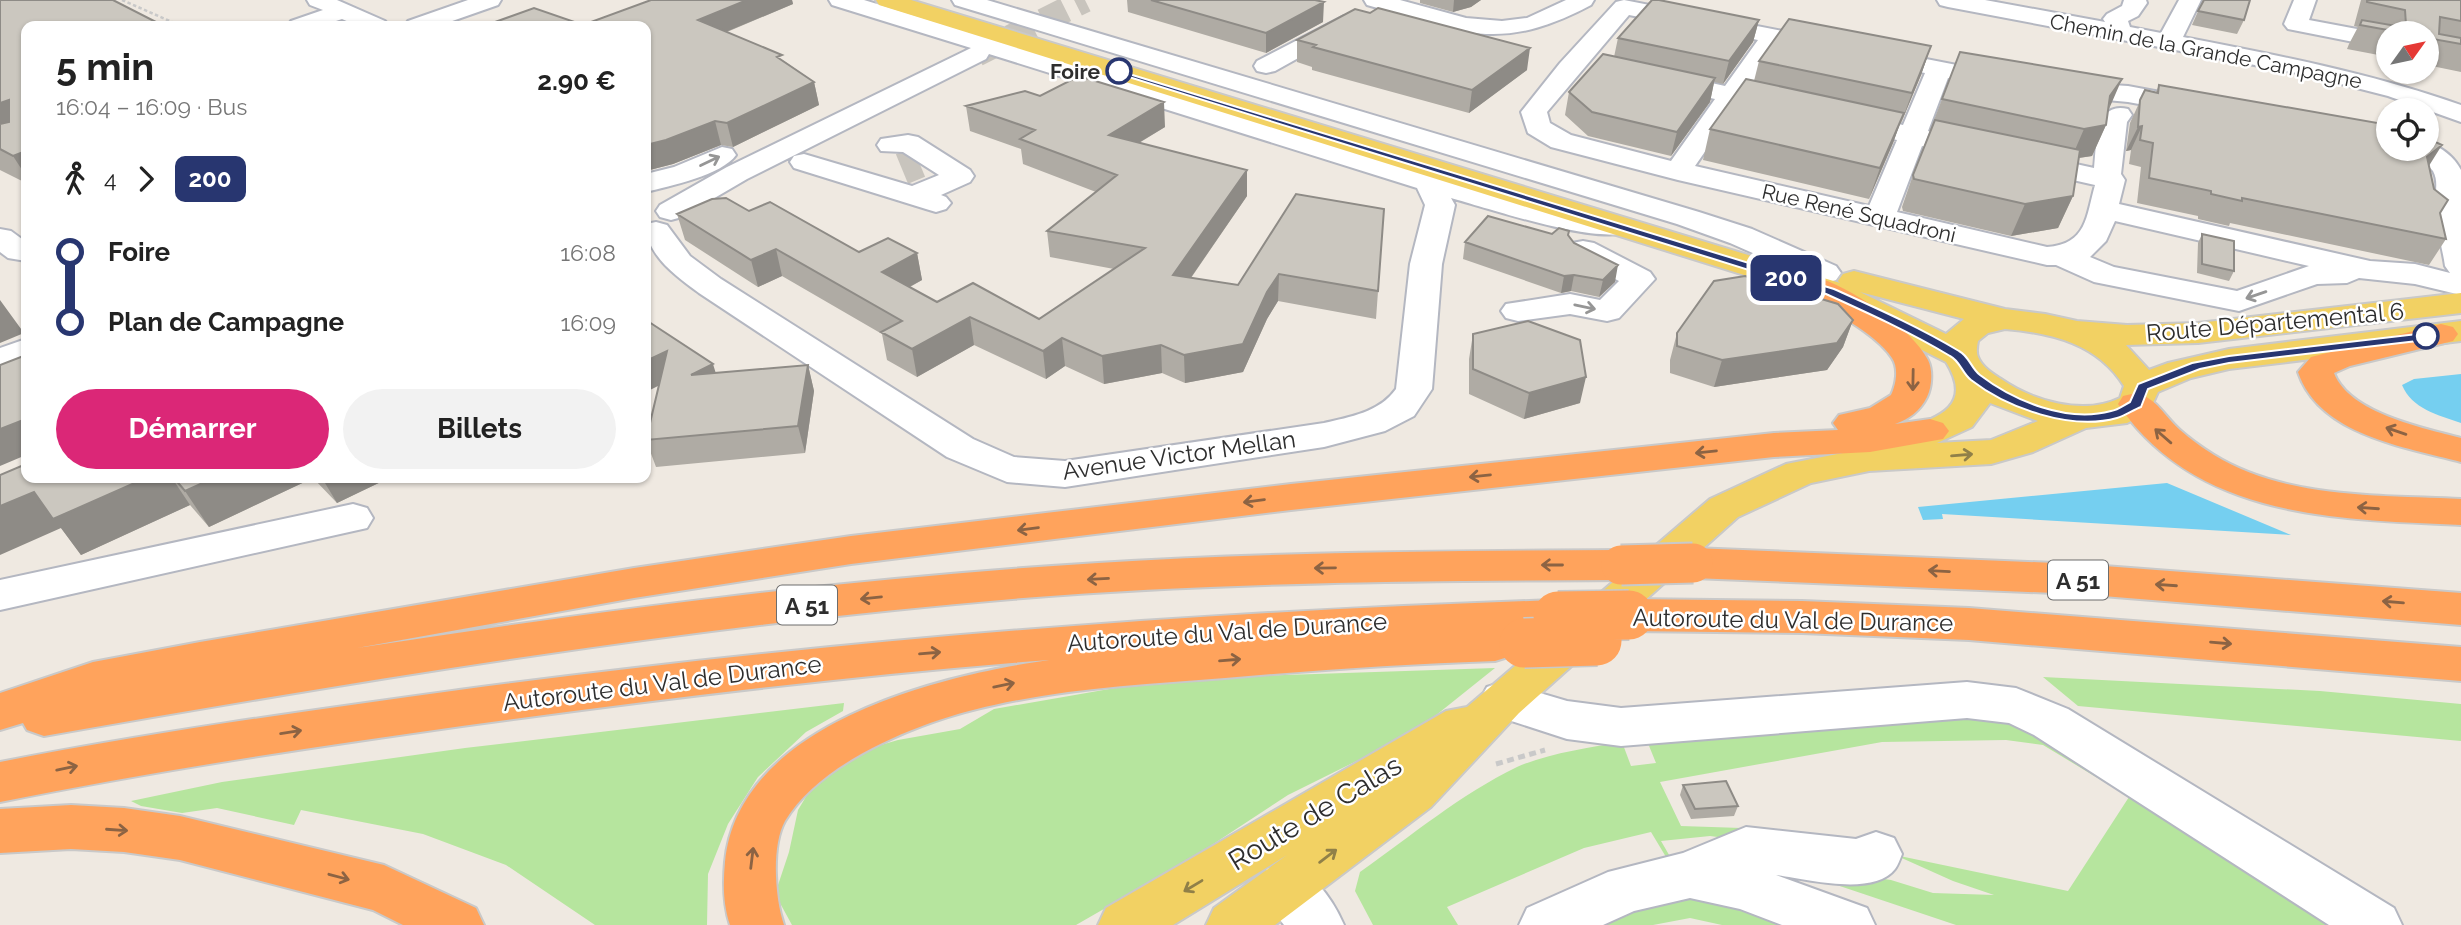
<!DOCTYPE html>
<html lang="fr">
<head>
<meta charset="utf-8">
<style>
	body { margin:0; font-family:Raleway,sans-serif; background:#f2f2f2; color:#222; height:100vh; display:flex; flex-direction:column; font-size:26px; white-space:nowrap }
	* { box-sizing:border-box; margin:0 }
	p { font-size:23px; color:#767676 }
	.icon { flex:none; width:38px; height:38px; fill:none; stroke:currentColor; stroke-width:2; stroke-linecap:round; stroke-linejoin:round }
	.map { position:relative; flex:1; overflow:hidden }
	.drawer { position:absolute; left:21px; top:21px; width:630px; height:462px; display:flex; flex-direction:column; background:#fff; border-radius:14px; box-shadow:0 2px 5px #0004 }
	.drawer>* { flex:none }
	.badge { padding:0 14px; border-radius:10px; font-size:24px; line-height:46px }
	.needle { width:46px; rotate:57deg }
	.tools { position:absolute; left:2376px; top:21px; display:grid; gap:14px }
	.tools a { display:grid; place-items:center; width:63px; height:63px; border-radius:50%; background:#fff; box-shadow:0 2px 5px #0004; font-size:35px }
	.map>.badge { position:absolute; translate:-50% -50%; box-shadow:0 0 0 4px #fff }
	.legs { display:flex; align-items:center; gap:10px; height:77px; padding:0 35px; font-size:23px }
	.legs p { margin-inline-start:auto }
	.overview { display:flex; align-items:center; justify-content:space-between; height:119px; padding:0 35px }
	h1 { font-size:38px; font-weight:700; line-height:52px }
	.action { display:flex; gap:14px; margin-top:auto; padding:14px 35px }
	.action a { flex:1; height:80px; border-radius:42px; background:#db2777; color:#fff; font-size:28px; font-weight:700; line-height:80px; text-align:center }
	.action a+a { background:#f2f2f2; color:#222 }
	ul { padding:0 35px; list-style:none }
	li { display:flex; align-items:center; gap:24px; height:70px; font-size:26px }
	li i { display:grid; place-items:center; width:10px; height:100%; margin:0 9px; background:currentColor }
	li i::after { content:''; width:18px; height:18px; margin:-9px; border:5px solid; border-radius:50%; background:#fff }
	li p { margin-inline-start:auto }
	li:first-child i { background:linear-gradient(#0000 50%,currentColor 0) }
	li:last-child i { background:linear-gradient(currentColor 50%,#0000 0) }
	.map>svg:first-child { display:block }
</style>
</head>
<body>
<div class="map">
<svg width="2461" height="925" viewBox="0 0 2461 925">
	<rect width="100%" height="100%" fill="#efe9e1"/>
	<path fill="#b6e59e" d="M1495,668L1415,732L1288,795L1189,860L1076,925H792L775,894L789,852L798,810L819,775L857,752L898,740L960,729L994,709L1115,688L1254,676Z
		M2043,677L2320,691L2461,704V741L2078,706Z
		M844,703L843,711L806,732L758,777L728,824L708,874L707,925H595L506,865L423,834L301,810L294,825L217,808L182,813L141,806L131,801L222,782L465,748Z
		M1950,715L2014,723L2084,749L2344,925H1956L1795,871H1828L1891,880L1933,893L1994,895L1953,881L1895,855L2068,891L2129,797L2043,745L2006,740L1882,742L1660,782L1681,826L1772,829L1855,847L1836,852L1710,836L1661,841L1672,860L1669,862L1651,832L1584,848L1447,907L1458,925H1373L1355,891L1360,872C1411,836 1461,794 1517,767C1549,753 1588,748 1622,742L1631,766L1656,763L1645,736Z
		M1719,894L1791,925H1722L1690,918L1653,925H1590L1666,898Z"/>
	<path fill="#75cff0" d="M2461,374V423C2438,415 2412,409 2402,385L2414,379Z
		M2167,483L2291,535L1942,514L1943,519L1923,520L1918,507Z"/>
	<g fill="none" stroke-linecap="round" stroke-linejoin="round">
		<path stroke="#c8c4bd" stroke-width="25" stroke-dasharray="25 12" stroke-linecap="butt" d="M977,54L1085,0"/>
		<path stroke="#c8c4bd" stroke-width="32" stroke-dasharray="32 16" stroke-linecap="butt" d="M902,169L919,162"/>
		<g stroke="#b4b7c1" stroke-width="4">
			<path id="minor" d="M307,0H337L385,21L389,26H358L342,19L321,26H287L291,21L323,10L310,5Z
				M468,0H501L498,5L438,26H404L408,21Z
				M829,0H864L1450,180L1551,207L1624,221L1628,227L1624,233C1589,242 1490,209 1451,198L1455,205L1442,264L1432,389L1414,416L1385,431L1324,447L1065,487L1007,482L947,457L699,293C676,276 646,255 646,224L656,222L667,225L690,256L721,279L973,439L1014,457L1065,461L1324,423C1350,417 1380,412 1396,389L1410,264L1425,205L1417,188L989,54L986,59L747,179L682,217L671,220L660,217L656,211L660,205L727,167L971,48L832,5Z
				M952,0H987L1699,212L1752,229L1836,266L1841,273L1836,280L1825,283L1814,280L1730,243L1677,224L955,5Z
				M1364,0H1400L1466,18L1502,21L1527,18L1566,0H1594L1591,5C1499,54 1461,32 1367,5Z
				M1624,0L2013,76L2017,81L2013,86L2004,89L1948,78L1928,131L2094,168C2097,144 2094,101 2128,109L2132,115L2127,122L2121,174L2125,180L2119,204L2370,261L2415,264L2450,273L2445,266C2442,245 2434,221 2435,199C2436,190 2438,180 2433,171C2425,160 2409,159 2402,149H2427V143C2442,147 2454,157 2461,170V295L2415,284L2359,278L2347,283L2317,284L2239,311L2094,282L2056,265H2047L1678,180L1551,147L1528,133L1521,112L1560,63L1616,2ZM1629,15L1758,40L1725,86L1662,72L1653,75L1649,80L1653,85L1715,99L1671,161L1571,135L1550,123L1547,112ZM1779,44L1925,73L1903,125L1847,113L1838,115L1834,121L1838,127L1897,140L1869,206L1695,166L1738,104L1785,115L1794,113L1798,107L1794,101L1747,91ZM1922,146L2095,185C2086,217 2087,244 2047,247L1897,212ZM2115,221L2309,266L2237,291L2114,267L2090,257L2106,241Z
				M1937,0H1985L2105,22L2103,19L2107,14L2122,6L2124,0H2146L2147,3L2138,16L2128,21L2130,27L2161,33L2179,0H2201L2183,37C2277,55 2370,73 2461,105V122L2388,96L2302,74L1948,7L1940,5Z
				M2294,0H2316L2309,20L2389,35V49L2288,29L2284,24Z
				M1344,16L1352,18L1356,23L1352,28L1275,71L1266,73L1257,71L1254,66L1257,61Z
				M2063,82L2128,86L2203,100L2207,106L2203,112L2194,114L2128,102L2054,95L2050,90L2054,85Z
				M908,135L918,137L970,170L974,176L970,182L941,195L946,197L951,203L946,209L936,212L926,209L794,168L790,162L794,156L804,154L912,186L939,175L903,152L881,151L877,145L881,139Z
				M722,147L732,149L736,155C722,175 670,186 646,192V174L674,167Z
				M0,229L11,231L26,242V261L8,258L0,252Z
				M1583,241L1594,243L1650,272L1655,279L1619,318L1607,321L1570,314L1518,321L1506,318L1501,311L1506,304L1570,294L1600,300L1619,281L1572,257L1567,250L1572,243Z
				M26,339V362L0,372V348Z
				M353,504L367,508L373,518L367,528L0,610V580Z
				M1503,682L1567,701L1621,708L1967,682L2016,688L2068,709L2394,908L2402,925H2329L2034,735L2009,723L1967,718L1621,746L1567,739L1487,713L1480,700L1487,687Z
				M1746,827L1856,839L1876,832L1894,838L1902,854C1900,859 1898,865 1895,869C1874,897 1806,879 1776,875L1867,908L1875,925H1782L1740,909L1690,898L1634,911L1603,925H1519L1527,908L1608,872L1683,853Z
				M1286,863C1314,873 1332,898 1344,925H1284L1267,903L1260,886L1267,869Z"/>
		</g>
		<g stroke="#c9c9c9" stroke-width="4">
			<path id="major" d="M876,0H911L1840,283L1838,281L1843,274L1854,271L2005,309L2045,314L2077,321L2127,325L2198,323L2461,293V313L2198,343L2126,345L2149,370L2168,363L2229,349L2461,321V341L2229,369L2191,378L2158,392L2149,412L2127,423L2086,428L2033,452L1991,464L1869,471L1811,483L1738,517L1519,713L1431,807L1275,925H1206L1214,908L1287,855L1173,925H1098L1106,908L1446,711L1467,707L1710,499L1786,464L1879,446L1884,436C1919,421 1980,416 1946,362L1818,298L879,5ZM1860,292L1964,319L1946,334ZM2005,329C2052,333 2098,344 2124,386L2120,398C2083,416 2033,401 2001,379C1992,373 1982,367 1978,357C1976,352 1977,346 1978,341L1988,333ZM1990,403L2038,421L1991,440L1937,443L1972,427Z"/>
		</g>
		<g stroke="#c9c9c9" stroke-width="4">
			<path id="highway" d="M1815,277C1848,285 1913,329 1928,360C1933,370 1932,387 1927,397C1920,411 1909,419 1895,424L1930,419L1943,423L1949,431L1943,439L1870,452L1774,457L1291,510L851,564L634,598L357,648C603,610 850,578 1098,563C1272,552 1447,551 1621,550L1636,555L1642,565L1636,575L1621,580C1422,581 1222,582 1023,598C694,625 369,679 44,736L27,730L23,723L0,730V693L93,662L200,642L634,568L851,536L1291,484L1774,433L1838,430L1833,423L1839,415L1870,408L1891,395C1896,385 1899,368 1892,358C1876,333 1829,310 1804,294L1799,287L1804,280Z
				M2441,324L2453,327L2458,334L2453,341L2350,366L2334,373C2349,413 2423,428 2461,438V462C2405,447 2319,435 2298,372L2311,357Z
				M2136,393C2157,398 2164,416 2180,430C2190,439 2203,448 2214,455C2285,499 2381,495 2461,499V525C2336,519 2196,519 2118,404L2123,396Z
				M1693,548L2078,564L2461,593V625L2078,594L1693,578L1678,573L1672,563L1678,553Z
				M1629,599L1802,601L1969,608L2461,647V681L1969,640L1802,633L1629,631L1614,626L1607,615L1614,604Z
				M1558,600L1573,605L1580,616L1573,627L1558,632L1512,634L1517,644L1511,656L1495,661C1405,664 1315,670 1225,678C1148,684 1070,688 994,705C927,719 822,759 785,821C771,846 775,899 784,925H730C723,904 723,884 725,862C738,725 936,676 1049,660C853,675 657,699 462,726C307,748 153,771 0,802V762C152,732 306,711 459,690C824,641 1190,612 1558,600Z
				M71,805L124,808L180,816L384,865L476,908L484,925H403L373,910L180,860L124,852L71,849L0,853V809Z"/>
		</g>
		<path stroke="#c9c9c9" stroke-width="2.5" stroke-dasharray="3.5 2.5" stroke-linecap="butt" d="M122,0L181,26"/>
		<path stroke="#c9c9c9" stroke-width="5" stroke-dasharray="7 4.5" stroke-linecap="butt" d="M1496,764L1545,750"/>
		<use href="#minor" fill="#fff" fill-rule="evenodd"/>
		<use href="#major" fill="#f2d163" fill-rule="evenodd"/>
		<use href="#highway" fill="#ffa35c" fill-rule="evenodd"/>
		<g stroke="#c9c9c9" stroke-width="43" stroke-linecap="butt">
			<path id="highway-bridge-far1" d="M1621,565L1693,563"/>
		</g>
		<g stroke="#c9c9c9" stroke-width="52" stroke-linecap="butt">
			<path id="highway-bridge" d="M1558,616L1629,615
				M1524,643L1597,641"/>
		</g>
		<use href="#highway-bridge-far1" stroke="#ffa35c" stroke-width="39"/>
		<use href="#highway-bridge" stroke="#ffa35c" stroke-width="49"/>
	</g>
	<path fill="#afaba4" d="M0,0L26,26V183L0,170Z
		M651,0H792L793,4L727,32L784,61L814,82L819,105L733,147L721,145L673,164L646,171V26L583,25Z
		M1127,0H1315L1323,22L1266,53L1128,12Z
		M1420,0H1481L1471,7L1453,12L1420,3Z
		M2203,0L2244,20L2237,34L2192,25Z
		M2361,0H2461V72L2427,65V33H2389V57L2347,49L2349,44L2358,27L2354,26Z
		M1759,20L1753,42L1723,84L1714,82L1710,102L1671,156L1588,136L1565,115L1569,92L1614,57L1618,38Z
		M1297,40L1527,70L1469,113L1312,70V67L1297,62Z
		M1931,46L1921,75L1901,123H1900L1893,143L1869,199L1703,160L1710,129L1754,81L1759,61Z
		M1960,52L2106,125L2092,156L2079,158L2073,196L2058,228L2011,236L1903,211L1902,207L1913,175Z
		M2159,85L2429,166L2446,239L2429,265L2230,223L2229,226L2198,219V216L2137,203L2141,167L2129,164L2131,150L2126,151L2130,123L2145,90L2156,92Z
		M1040,96L1165,127L1139,143L1247,170V196L1191,278L1238,285L1384,209L1376,319L1278,301L1267,319L1243,372L1185,383L1162,373L1104,384L1065,366L1046,379L974,345L917,377L887,360L882,334L782,276L758,287L685,240L677,214L749,211L859,252L917,253L922,280L910,287L937,302L1039,319L1114,269L1050,257L1047,231L1096,192L1023,164L1021,149L970,131L966,106Z
		M1552,234L1568,235L1574,243L1615,282L1599,297L1571,291L1561,293L1463,259L1465,242Z
		M2202,234L2234,271L2229,281L2197,273L2198,243Z
		M646,320L716,373L808,365L814,391L805,453L656,467L646,440L659,385Z
		M1853,320L1843,347L1827,370L1714,387L1670,373V360L1677,333Z
		M1473,334L1580,403L1524,419L1469,394V359Z
		M26,478H389L337,503L313,478L209,527L190,505L81,555L61,528Z
		M1683,785L1738,806L1734,816L1691,819L1680,795Z"/>
	<path fill="#8e8b86" d="M747,0H792L793,4L704,41L698,20Z
		M1454,0H1481L1471,7L1453,12Z
		M1324,2L1323,22L1266,53V33Z
		M1759,20L1753,42L1723,84L1729,61Z
		M158,23L160,26H147Z
		M1931,46L1921,75L1901,123L1912,93Z
		M1530,48L1527,70L1469,113L1472,90Z
		M1715,78L1710,102L1671,156L1677,132Z
		M2122,79L2109,109L2110,96Z
		M814,82L819,105L733,147L727,123Z
		M9,100L26,128L0,138V103Z
		M1164,102L1165,127L1110,160L1109,135Z
		M1904,113L1893,143L1869,199L1880,168Z
		M715,121L721,145L673,164L646,171V145Z
		M2106,125L2092,156L2071,159L2084,129Z
		M2142,126L2131,150L2126,151L2138,127Z
		M2442,145L2427,169V157Z
		M26,151V176L13,156Z
		M1247,170V196L1174,302L1173,275Z
		M2073,196L2058,228L2011,236L2025,204Z
		M776,249L782,276L758,287L751,260Z
		M917,253L922,280L887,299L882,272Z
		M1618,265L1615,282L1599,297L1603,280Z
		M1279,274L1278,301L1267,319L1243,372L1185,383L1184,355L1267,292Z
		M1574,275L1571,291L1561,293L1564,276Z
		M0,300L24,333L0,343Z
		M970,317L974,345L917,377L912,349Z
		M1853,320L1843,347L1827,370L1714,387L1722,360Z
		M1062,338L1065,366L1046,379L1043,351Z
		M1161,345L1162,373L1104,384L1102,356Z
		M667,351L676,377L646,392V361Z
		M713,364L721,390L691,375Z
		M808,365L814,391L805,453L798,426Z
		M1586,377L1580,403L1524,419L1529,393Z
		M26,419V455L0,466V429Z
		M146,478H172L190,505L81,555L61,528L0,555V506L34,492Z
		M214,478H313L209,527L185,491Z
		M322,478H389L337,503Z"/>
	<path fill="#cbc7bf" stroke="#8e8b86" stroke-width="2" d="M0,0H113L158,23L147,26H26V151L13,156L0,149V124L9,122V100L0,103Z
		M651,0H747L698,20L782,55L777,57L814,82L727,123L715,121L666,140L646,145V26H484L534,8L583,25Z
		M1151,0H1315L1324,2L1266,33Z
		M1652,0H1659L1759,20L1729,61L1618,38Z
		M2204,0H2250L2244,20L2198,11Z
		M2367,0H2461V21L2440,17L2439,34L2461,38V44L2427,38V33H2404L2360,25L2362,20L2402,27L2406,25L2405,10L2367,2Z
		M1378,8L1530,48L1472,90L1313,47L1316,45L1297,40L1355,9L1370,13Z
		M1789,19L1931,46L1912,93L1759,61Z
		M1960,52L2122,79L2110,96L2106,125L2084,129L1942,99Z
		M1603,54L1715,78L1677,132L1592,112L1569,92Z
		M1079,76L1164,102L1109,135L1247,170L1173,275L1238,285L1296,194L1384,209L1378,291L1279,274L1267,292L1243,344L1184,355L1161,345L1102,356L1062,338L1043,351L970,317L912,349L881,332L902,321L776,249L751,260L677,214L712,199L726,198L749,211L770,202L859,252L888,238L917,253L882,272L937,302L973,283L1039,319L1145,248L1047,231L1117,175L1020,139L1035,130L966,106L1025,91L1040,96Z
		M1746,79L1904,113L1880,168L1710,129Z
		M2159,85L2389,125V149H2427V138L2442,145L2427,157L2434,189L2448,200L2440,213L2446,239L2242,198V201L2211,194V191L2149,178L2153,143L2140,140L2142,126L2138,127L2140,100L2145,90L2158,93Z
		M1935,120L2080,150L2073,196L2025,204L1914,179L1913,175Z
		M1488,216L1552,234L1559,228L1569,231L1568,235L1574,243L1618,265L1603,280L1574,275L1564,276L1465,242Z
		M2202,234L2234,241V271L2202,264Z
		M1745,276L1838,304L1853,320L1837,343L1722,360L1677,346V333L1714,281Z
		M646,320L713,364L691,375L808,365L798,426L646,440L667,351L646,361Z
		M1528,321L1580,340L1586,377L1529,393L1473,369V334Z
		M26,355V419L0,429V365Z
		M26,464V478H146L53,519L34,492L0,506V475Z
		M174,478H214L185,491Z
		M1726,781L1738,806L1695,809L1683,785Z"/>
	<defs><path id="oneway-shaft" d="M-6 0H5M1.5-3L5.5 0L1.5 3" fill="none" stroke-width="1.6" stroke-linecap="round" stroke-linejoin="round" transform="scale(1.75)"/></defs>
	<g stroke="#969696">
		<use href="#oneway-shaft" transform="translate(710 161) rotate(-26)"/>
		<use href="#oneway-shaft" transform="translate(2256 295) rotate(161)"/>
		<use href="#oneway-shaft" transform="translate(1585 307) rotate(12)"/>
	</g>
	<g stroke="#8c6343">
		<use href="#oneway-shaft" transform="translate(1913 380) rotate(91)"/>
		<use href="#oneway-shaft" transform="translate(2396 431) rotate(-161)"/>
		<use href="#oneway-shaft" transform="translate(2163 436) rotate(-139)"/>
		<use href="#oneway-shaft" transform="translate(1706 452) rotate(174)"/>
		<use href="#oneway-shaft" transform="translate(1480 476) rotate(174)"/>
		<use href="#oneway-shaft" transform="translate(1254 501) rotate(173)"/>
		<use href="#oneway-shaft" transform="translate(2368 508) rotate(-176)"/>
		<use href="#oneway-shaft" transform="translate(1028 529) rotate(173)"/>
		<use href="#oneway-shaft" transform="translate(1552 565) rotate(180)"/>
		<use href="#oneway-shaft" transform="translate(1325 568) rotate(179)"/>
		<use href="#oneway-shaft" transform="translate(1939 571) rotate(-177)"/>
		<use href="#oneway-shaft" transform="translate(1098 579) rotate(177)"/>
		<use href="#oneway-shaft" transform="translate(2166 585) rotate(-176)"/>
		<use href="#oneway-shaft" transform="translate(871 598) rotate(174)"/>
		<use href="#oneway-shaft" transform="translate(2393 602) rotate(-175)"/>
		<use href="#oneway-shaft" transform="translate(2221 643) rotate(5)"/>
		<use href="#oneway-shaft" transform="translate(930 653) rotate(-5)"/>
		<use href="#oneway-shaft" transform="translate(1230 660) rotate(-5)"/>
		<use href="#oneway-shaft" transform="translate(1004 685) rotate(-12)"/>
		<use href="#oneway-shaft" transform="translate(291 732) rotate(-9)"/>
		<use href="#oneway-shaft" transform="translate(67 768) rotate(-12)"/>
		<use href="#oneway-shaft" transform="translate(117 830) rotate(4)"/>
		<use href="#oneway-shaft" transform="translate(752 858) rotate(-83)"/>
		<use href="#oneway-shaft" transform="translate(339 877) rotate(15)"/>
	</g>
	<g stroke="#908048">
		<use href="#oneway-shaft" transform="translate(1962 455) rotate(-5)"/>
		<use href="#oneway-shaft" transform="translate(1328 856) rotate(-37)"/>
		<use href="#oneway-shaft" transform="translate(1193 886) rotate(149)"/>
	</g>
	<path fill="#283670" stroke="#fff" stroke-width="2" d="M1116,70L1834,289C1876,308 1919,327 1959,351C1969,356 1971,368 1980,375C2014,401 2067,423 2111,411C2118,410 2124,405 2130,402L2138,384L2192,363L2229,356L2426,333L2432,336L2426,340L2229,363L2200,369L2148,389L2141,407C2133,410 2125,416 2117,418C2071,431 2007,408 1971,380C1962,373 1960,361 1950,356C1910,332 1868,313 1826,294L1116,73Z"/>
	<g fill="#fff" stroke="#283670" stroke-width="3.5">
		<circle cx="1119" cy="71" r="12"/>
		<circle cx="2426" cy="336" r="12"/>
	</g>
	<g text-anchor="middle" dominant-baseline="central" stroke-width="5" stroke-linejoin="round" paint-order="stroke">
		<g font-size="21" fill="#2e2e2e" stroke="#fff">
			<text transform="translate(2206 51) rotate(11)">Chemin de la Grande Campagne</text>
			<text transform="translate(1859 213) rotate(13)">Rue René Squadroni</text>
		</g>
		<g font-size="21" font-weight="bold" fill="#2e2e2e" stroke="#fff" text-anchor="end">
			<text x="1100" y="71">Foire</text>
		</g>
		<g fill="#fff" stroke="#6d6d6d" stroke-width="2">
			<rect x="2048" y="560.5" width="60" height="39" rx="5"/>
			<rect x="777" y="585.5" width="60" height="39" rx="5"/>
		</g>
		<g font-size="23" font-weight="bold" fill="#2e2e2e">
			<text x="2078" y="580">A 51</text>
			<text x="807" y="605">A 51</text>
		</g>
		<g font-size="24" fill="#2e2e2e" stroke="#fff">
			<text transform="translate(2275 322) rotate(-5)">Route Départemental 6</text>
			<text transform="translate(1179 455) rotate(-8)">Avenue Victor Mellan</text>
			<text transform="translate(1793 620) rotate(1)">Autoroute du Val de Durance</text>
			<text transform="translate(1227 632) rotate(-4)">Autoroute du Val de Durance</text>
			<text transform="translate(662 683) rotate(-7)">Autoroute du Val de Durance</text>
		</g>
		<g font-size="28" fill="#2e2e2e" stroke="#fff">
			<text transform="translate(1315 813) rotate(-31)">Route de Calas</text>
		</g>
	</g>
</svg>
<div class="tools">
<a><svg class="needle" viewBox="-14 -14 28 28"><path d="M0-13l5 13h-10z" fill="#e53935"/><path d="M0 13l5-13h-10z" fill="#767676"/></svg></a>
<a><svg class="icon" aria-label="locate" viewBox="0 0 24 24"><circle cx="12" cy="12" r="6"/><path d="M12 2v4M12 18v4M2 12h4M18 12h4"/></svg></a>
</div>
<b class="badge" style="left:1786px;top:278px;background:#283670;color:#fff">200</b>
<section class="drawer">
<div class="overview"><div><h1>5 min</h1><p>16:04 – 16:09 · Bus</p></div><b>2.90 €</b></div>
<div class="legs"><svg class="icon" aria-label="walk" viewBox="0 0 24 24"><circle cx="13" cy="4" r="2"/><path d="M13 8l-2 6 4 7M11 14l-3 7M7 12l3-4h3l4 4"/></svg>4<svg class="icon" aria-label="forward" viewBox="0 0 24 24"><path d="M9 5l7 7-7 7"/></svg><b class="badge" style="background:#283670;color:#fff">200</b></div>
<ul>
<li><i style="color:#283670"></i><b>Foire</b><p>16:08</p></li>
<li><i style="color:#283670"></i><b>Plan de Campagne</b><p>16:09</p></li>
</ul>
<div class="action"><a>Démarrer</a><a>Billets</a></div>
</section>
</div>
</body>
</html>
